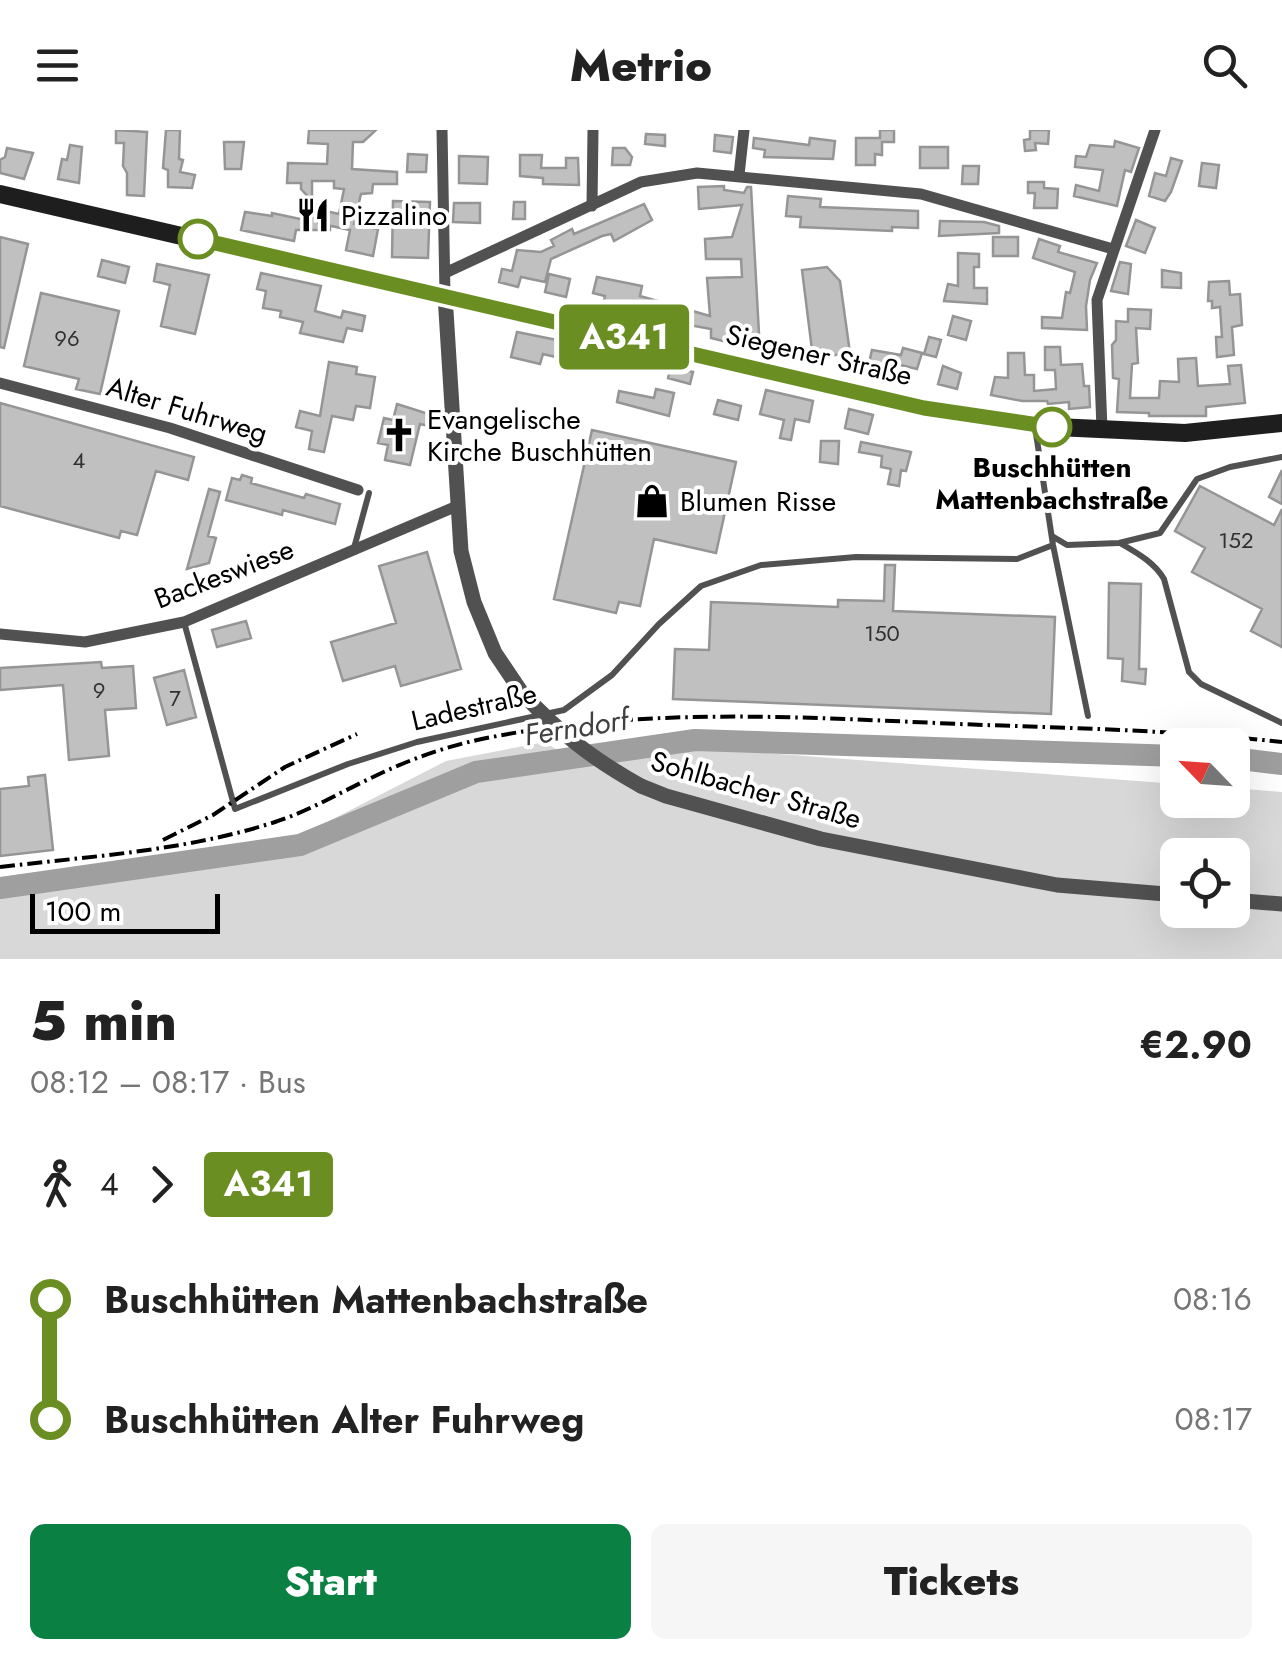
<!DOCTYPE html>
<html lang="en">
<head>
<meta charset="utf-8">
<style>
	body { margin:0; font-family:Jost,sans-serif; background:#f6f6f6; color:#222; height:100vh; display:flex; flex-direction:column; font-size:38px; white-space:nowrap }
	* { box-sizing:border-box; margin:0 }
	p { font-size:32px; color:#767676 }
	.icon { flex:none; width:55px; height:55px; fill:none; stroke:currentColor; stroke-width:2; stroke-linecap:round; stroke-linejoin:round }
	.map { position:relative; height:829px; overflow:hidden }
	.drawer { display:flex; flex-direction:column; background:#fff; flex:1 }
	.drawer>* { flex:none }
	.badge { padding:0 20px; border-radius:8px; font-size:35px; line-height:65px }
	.needle { width:65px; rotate:295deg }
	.tools { position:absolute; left:1160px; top:598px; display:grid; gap:20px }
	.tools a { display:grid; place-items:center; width:90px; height:90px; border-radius:15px; background:#fff; box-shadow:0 10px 40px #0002; font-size:50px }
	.scale { position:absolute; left:30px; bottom:25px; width:190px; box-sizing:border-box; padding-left:10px; border:5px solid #000; border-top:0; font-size:28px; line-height:35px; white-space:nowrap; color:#000; -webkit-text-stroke:8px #fff; paint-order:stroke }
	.map>.badge { position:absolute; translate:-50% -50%; box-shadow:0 0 0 5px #fff }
	.legs { display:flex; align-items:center; gap:15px; height:110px; padding:0 30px; font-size:32px }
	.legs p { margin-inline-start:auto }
	.head { display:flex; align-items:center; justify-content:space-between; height:170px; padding:0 30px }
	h1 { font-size:55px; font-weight:800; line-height:75px }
	.button { display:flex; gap:20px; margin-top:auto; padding:20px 30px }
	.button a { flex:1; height:115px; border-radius:15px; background:#0b8043; color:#fff; font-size:40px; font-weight:800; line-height:115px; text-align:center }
	.button a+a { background:#f6f6f6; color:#222 }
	ul { padding:0 30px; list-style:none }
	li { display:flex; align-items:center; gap:35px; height:120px; font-size:38px }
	li i { display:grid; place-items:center; width:15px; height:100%; margin:0 12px; background:currentColor }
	li i::after { content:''; width:25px; height:25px; margin:-12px; border:8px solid; border-radius:50%; background:#fff }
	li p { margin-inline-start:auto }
	li:first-child i { background:linear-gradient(#0000 50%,currentColor 0) }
	li:last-child i { background:linear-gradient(currentColor 50%,#0000 0) }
	header { display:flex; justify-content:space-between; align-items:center; height:130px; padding:0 30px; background:#fff; font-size:45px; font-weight:800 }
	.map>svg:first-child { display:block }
</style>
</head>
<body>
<header><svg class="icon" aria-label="menu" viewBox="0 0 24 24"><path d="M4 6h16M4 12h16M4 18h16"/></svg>Metrio<svg class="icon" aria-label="search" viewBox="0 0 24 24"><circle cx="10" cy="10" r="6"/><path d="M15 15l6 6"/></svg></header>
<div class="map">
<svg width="1282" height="829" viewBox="0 0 1282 829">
	<rect width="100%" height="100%" fill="#fff"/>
	<path fill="#d8d8d8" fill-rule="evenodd" d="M545,612L575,632L699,618L1177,654L1178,670H1232L1233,658L1282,662V829H0V747L294,709L446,631ZM1178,725H1232V780H1178Z"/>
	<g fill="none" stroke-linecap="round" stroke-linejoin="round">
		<path stroke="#9f9f9f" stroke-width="22" d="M1232,628L1282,634
			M0,758L300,715L476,642L695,610L1178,626"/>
	</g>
	<path fill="#c0c0c0" stroke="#959595" stroke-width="2.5" d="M116,0L147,2L144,66L127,65V43L123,36L124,13H116Z
		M166,0H180L179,29L183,30L180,42L195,45L192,58L168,57V40L163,38Z
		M309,0H376L363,12H353L352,39L397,42V54H373L372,63L361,64L354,94L378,99L373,126L346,120L350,100L317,93L330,96V100H296L294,111L241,100L245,82L272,86V83L305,90L306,75H321V80L339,84L344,59L334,58V51H312V71L301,59V53H287L288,33L327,34L328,14L308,13Z
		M880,0H894V12H882V25L875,24V35H856V8H880Z
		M1030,0H1049L1048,14L1035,13L1036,20L1025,21L1024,10L1030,9Z
		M646,4L665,5V16L645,14Z
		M715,5L733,7L731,23L714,21Z
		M754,8L809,15L810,8L835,11L833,29L764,27L765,20L753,18Z
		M1115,11L1139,18L1131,42L1125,40L1117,76L1074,66L1076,55L1099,61L1103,40L1075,37L1076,26L1086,27L1090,15L1114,17Z
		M224,12H244L241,39H225Z
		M70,15L82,17L79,53L58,49L62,29L67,30Z
		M920,17H948V38H920Z
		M7,18L33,23L24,49L0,43V30L5,27Z
		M613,18H625L632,27L630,35H612Z
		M408,24L427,25L426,42H407Z
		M520,25H542L541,38H566V28H578L579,55L543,54V48L520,46Z
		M459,26L488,27L487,54L459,53Z
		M1171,28L1182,31L1171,62L1165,71L1149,66L1155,43L1166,46Z
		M1202,33L1219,35L1216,58L1199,56Z
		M963,36H979L978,54H962Z
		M1028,52H1044V58L1058,59L1057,78H1034L1035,63H1028Z
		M724,56V60L744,63L747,57H751L759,204H754L755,219L711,208V199L635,185L637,177L615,172L613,182L602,179L605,166L593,163L597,147L642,156L640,166L710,186L707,148L742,147L741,129H706L705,109L732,107L742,75L699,79L698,57Z
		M788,66L821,69L820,77L918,81V98L892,97V101L800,97L801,87L786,86Z
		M393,71L430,72L428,128L392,127Z
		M514,72H525V89H513Z
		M454,73H480V93L453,92Z
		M644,74L652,90L614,111L611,104L602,106L551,129L545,152L521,147L518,157L499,152L502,139L512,141L517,120L541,122L554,116L551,110L572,99L574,104Z
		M1136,90L1155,98L1145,123L1126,116Z
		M940,91L984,92L999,96V103L939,106Z
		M0,107L28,114L4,218L0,217Z
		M993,107H1018V126H993Z
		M1039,109L1060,116L1058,122L1097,133L1090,150L1086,176L1087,200L1042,198V187L1062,188L1066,162L1070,163L1075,142L1033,128Z
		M958,123L979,124V137H974V158H987V174L944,171L948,154L958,156Z
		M102,130L129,137L125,153L98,146Z
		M1120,132L1131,134L1128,164L1111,161Z
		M157,134L209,145L195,204L161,196L170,155L154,151Z
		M827,137L840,151L850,223L813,228L802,140Z
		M1162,140L1181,143V158L1162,157Z
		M261,143L321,156L315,181L341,188L343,181L365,186L362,201L347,198L343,212L300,203L303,192L280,187L281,181L263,178L266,161L257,159Z
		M549,144L570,149L566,167L545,162Z
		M1229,151L1230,165L1240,164L1242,195L1232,197L1234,225L1217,227L1216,207H1222L1220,177L1212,178V171H1208L1209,152Z
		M41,163L119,181L100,264L76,259L79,249L24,236Z
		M1128,179L1151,180L1150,199L1136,198L1138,233L1132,234L1130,268H1159L1160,251L1179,252L1178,229L1196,228L1198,256L1230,254L1228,236L1241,235L1245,273L1206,277V286H1149V283L1117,282L1119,249L1113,248L1112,215L1116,210V191L1128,192Z
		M953,186L971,191L966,210L948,205Z
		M517,202L582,215L579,226L564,229L543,224L540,234L511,227Z
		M929,207L941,210L936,227L924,224Z
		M1045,217H1060L1061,235L1082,234L1084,256H1089L1090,277L1069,279V272L1048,274L1047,271H1022L991,265L995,247L1008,248V223H1024L1025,245H1034V261L1056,259L1055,240H1045Z
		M903,218L922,223L917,239L888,232L885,242L868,237L872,220L901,225Z
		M604,221L623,225L620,240L600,236Z
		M329,232L357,237L356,244L375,247L370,278L356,276L353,290L332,286L324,322L309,319L312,301L296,297L300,281L320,286Z
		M943,236L961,243L957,259L938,254Z
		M671,237L693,242L690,254L668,248Z
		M656,259L674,263L669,286L617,272L619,261L654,268Z
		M766,260L813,271L809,292L795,289L791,310L780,308L784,290L760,284Z
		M718,270L741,276L738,290L714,284Z
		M0,273L194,327L188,350L156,341L137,405L121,401L119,408L0,376Z
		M397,274L432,285L429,296L420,294L410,335L385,330L388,315L378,313L384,288L393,290Z
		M849,279L873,285L868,304L845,298Z
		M592,300L736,332L716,423L654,409L640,476L619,472L616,483L554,469Z
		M821,311H839L838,334L820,332Z
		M861,312L911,322L906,341L901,340L899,356L888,354L891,339L881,337L882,326L859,322Z
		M1282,340V374L1269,367Z
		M242,345L252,348L251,353L304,368L306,364L340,374L335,394L283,380L282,385L226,370L232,348L240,350Z
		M1200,356L1274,395L1282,379V517L1251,501L1262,479L1192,442L1205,418L1175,401Z
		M209,359L220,362L208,406L216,408L209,433L187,439Z
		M427,422L461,539L401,556L395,536L343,551L331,512L396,493L379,436Z
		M885,435H895L893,481L1055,487L1051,584L673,569L675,519L709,520L711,472L838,477V470L884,471Z
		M1109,453L1141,454L1139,539H1146L1145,554L1122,551L1123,529L1108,528Z
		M246,491L251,508L217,517L212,500Z
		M101,532L102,538L133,536L136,578L105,580L109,626L69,630L63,555L0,560V538Z
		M184,540L196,587L167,595L154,548Z
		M45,645L53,720L0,726V659L29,656L28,647Z"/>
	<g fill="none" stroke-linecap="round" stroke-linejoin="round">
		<path stroke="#515151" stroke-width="6" d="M1035,297L1053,415L1088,586
			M1052,406L1067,415L1119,413L1160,403L1197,349L1230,337L1282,327
			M1120,413C1137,423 1154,432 1164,449L1189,542L1201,554L1282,593
			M354,418L369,363
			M184,492L235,679L348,634L417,612L564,580L612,545L659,494L701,456L761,435L856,427L1017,429L1053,415"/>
		<path stroke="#515151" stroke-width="11" d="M442,0L445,165
			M739,45L744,0
			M592,76L593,0
			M445,143L641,52L697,43L921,64L1113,119
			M0,253L170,298L358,360
			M1102,299L1097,170L1155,0
			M0,504L85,512L184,492L457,376"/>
		<path stroke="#515151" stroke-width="15" d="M445,165L461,421L474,472L495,523L522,563
			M641,656L666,666L821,709L1057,755L1178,765
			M1232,770L1282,774"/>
		<path stroke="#1e1e1e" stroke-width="18" d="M0,64L925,278L1035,296L1185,303L1282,293"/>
		<path stroke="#000" stroke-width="4" stroke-dasharray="15 5 2.5 5" stroke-linecap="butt" d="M163,710L213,685L285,637L357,604
			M0,737C92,726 186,721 275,692C309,681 339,663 371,648C410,629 449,615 492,607C647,577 801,587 958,594C1066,598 1175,600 1282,612"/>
		<path stroke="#515151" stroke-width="15" d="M522,563C561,604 591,628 641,656"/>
	</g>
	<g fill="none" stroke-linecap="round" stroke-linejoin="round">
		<g stroke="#fff" stroke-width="22">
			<path id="line-1" d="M198,109L924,278L1052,297"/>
		</g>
		<use href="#line-1" stroke="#6b8e23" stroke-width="15"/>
	</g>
	<defs>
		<g id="restaurant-bare" transform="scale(2.7)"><path d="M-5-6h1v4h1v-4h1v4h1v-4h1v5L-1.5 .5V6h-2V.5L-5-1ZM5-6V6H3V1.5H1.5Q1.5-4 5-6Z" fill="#000" stroke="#fff" stroke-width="2.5" paint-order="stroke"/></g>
		<g id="church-bare" transform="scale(2.7)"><path d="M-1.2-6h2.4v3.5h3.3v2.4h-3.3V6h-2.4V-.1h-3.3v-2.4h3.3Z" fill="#000" stroke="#fff" stroke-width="2.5" paint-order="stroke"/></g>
		<g id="shop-bare" transform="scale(2.7)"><path d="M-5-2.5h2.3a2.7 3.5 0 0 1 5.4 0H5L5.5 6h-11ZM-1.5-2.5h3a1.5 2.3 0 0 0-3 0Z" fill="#000" stroke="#fff" stroke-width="2.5" paint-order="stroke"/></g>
	</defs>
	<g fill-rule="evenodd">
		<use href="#restaurant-bare" x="313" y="85"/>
		<use href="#church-bare" x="399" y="305"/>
		<use href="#shop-bare" x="652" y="371"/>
	</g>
	<g fill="#fff" stroke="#6b8e23" stroke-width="5">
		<circle cx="198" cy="109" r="18"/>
		<circle cx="1052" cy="297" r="18"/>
	</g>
	<g text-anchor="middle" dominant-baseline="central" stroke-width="8" stroke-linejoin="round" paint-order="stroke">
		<g font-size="22" fill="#303030">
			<text x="67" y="208">96</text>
			<text x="79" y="330">4</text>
			<text x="1236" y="410">152</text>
			<text x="882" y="503">150</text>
			<text x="99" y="560">9</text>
			<text x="175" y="568">7</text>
		</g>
		<g font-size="28" fill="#000" stroke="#fff" text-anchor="start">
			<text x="341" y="85">Pizzalino</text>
			<text x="427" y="289">Evangelische<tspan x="427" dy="32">Kirche Buschhütten</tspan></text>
			<text x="680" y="371">Blumen Risse</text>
		</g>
		<g font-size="28" fill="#000" stroke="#fff">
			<text transform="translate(819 225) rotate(13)">Siegener Straße</text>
			<text transform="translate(187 280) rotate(17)">Alter Fuhrweg</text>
			<text transform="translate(224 444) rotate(-21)">Backeswiese</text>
			<text transform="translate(474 577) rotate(-13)">Ladestraße</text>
			<text transform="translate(756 660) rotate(16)">Sohlbacher Straße</text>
		</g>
		<g font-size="28" font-weight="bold" fill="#000" stroke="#fff">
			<text x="1052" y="337">Buschhütten<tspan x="1052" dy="32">Mattenbachstraße</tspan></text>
		</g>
		<g font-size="30" font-style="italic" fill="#404040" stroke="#fff">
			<text transform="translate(576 597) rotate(-9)">Ferndorf</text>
		</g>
	</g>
</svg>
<div class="tools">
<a><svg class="needle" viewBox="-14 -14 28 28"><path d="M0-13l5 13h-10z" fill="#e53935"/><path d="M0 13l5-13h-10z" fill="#767676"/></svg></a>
<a><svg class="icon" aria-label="locate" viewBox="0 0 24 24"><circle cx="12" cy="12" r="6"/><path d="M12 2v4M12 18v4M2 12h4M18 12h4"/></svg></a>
</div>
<div class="scale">100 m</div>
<b class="badge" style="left:624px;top:207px;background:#6b8e23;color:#fff">A341</b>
</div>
<section class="drawer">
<div class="head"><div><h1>5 min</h1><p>08:12 – 08:17 · Bus</p></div><b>€2.90</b></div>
<div class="legs"><svg class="icon" aria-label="walk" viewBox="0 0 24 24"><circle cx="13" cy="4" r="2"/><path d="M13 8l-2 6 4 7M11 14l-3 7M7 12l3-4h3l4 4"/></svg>4<svg class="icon" aria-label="forward" viewBox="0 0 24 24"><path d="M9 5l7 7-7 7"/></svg><b class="badge" style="background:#6b8e23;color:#fff">A341</b></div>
<ul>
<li><i style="color:#6b8e23"></i><b>Buschhütten Mattenbachstraße</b><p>08:16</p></li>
<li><i style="color:#6b8e23"></i><b>Buschhütten Alter Fuhrweg</b><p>08:17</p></li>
</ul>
<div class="button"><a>Start</a><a>Tickets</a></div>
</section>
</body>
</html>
